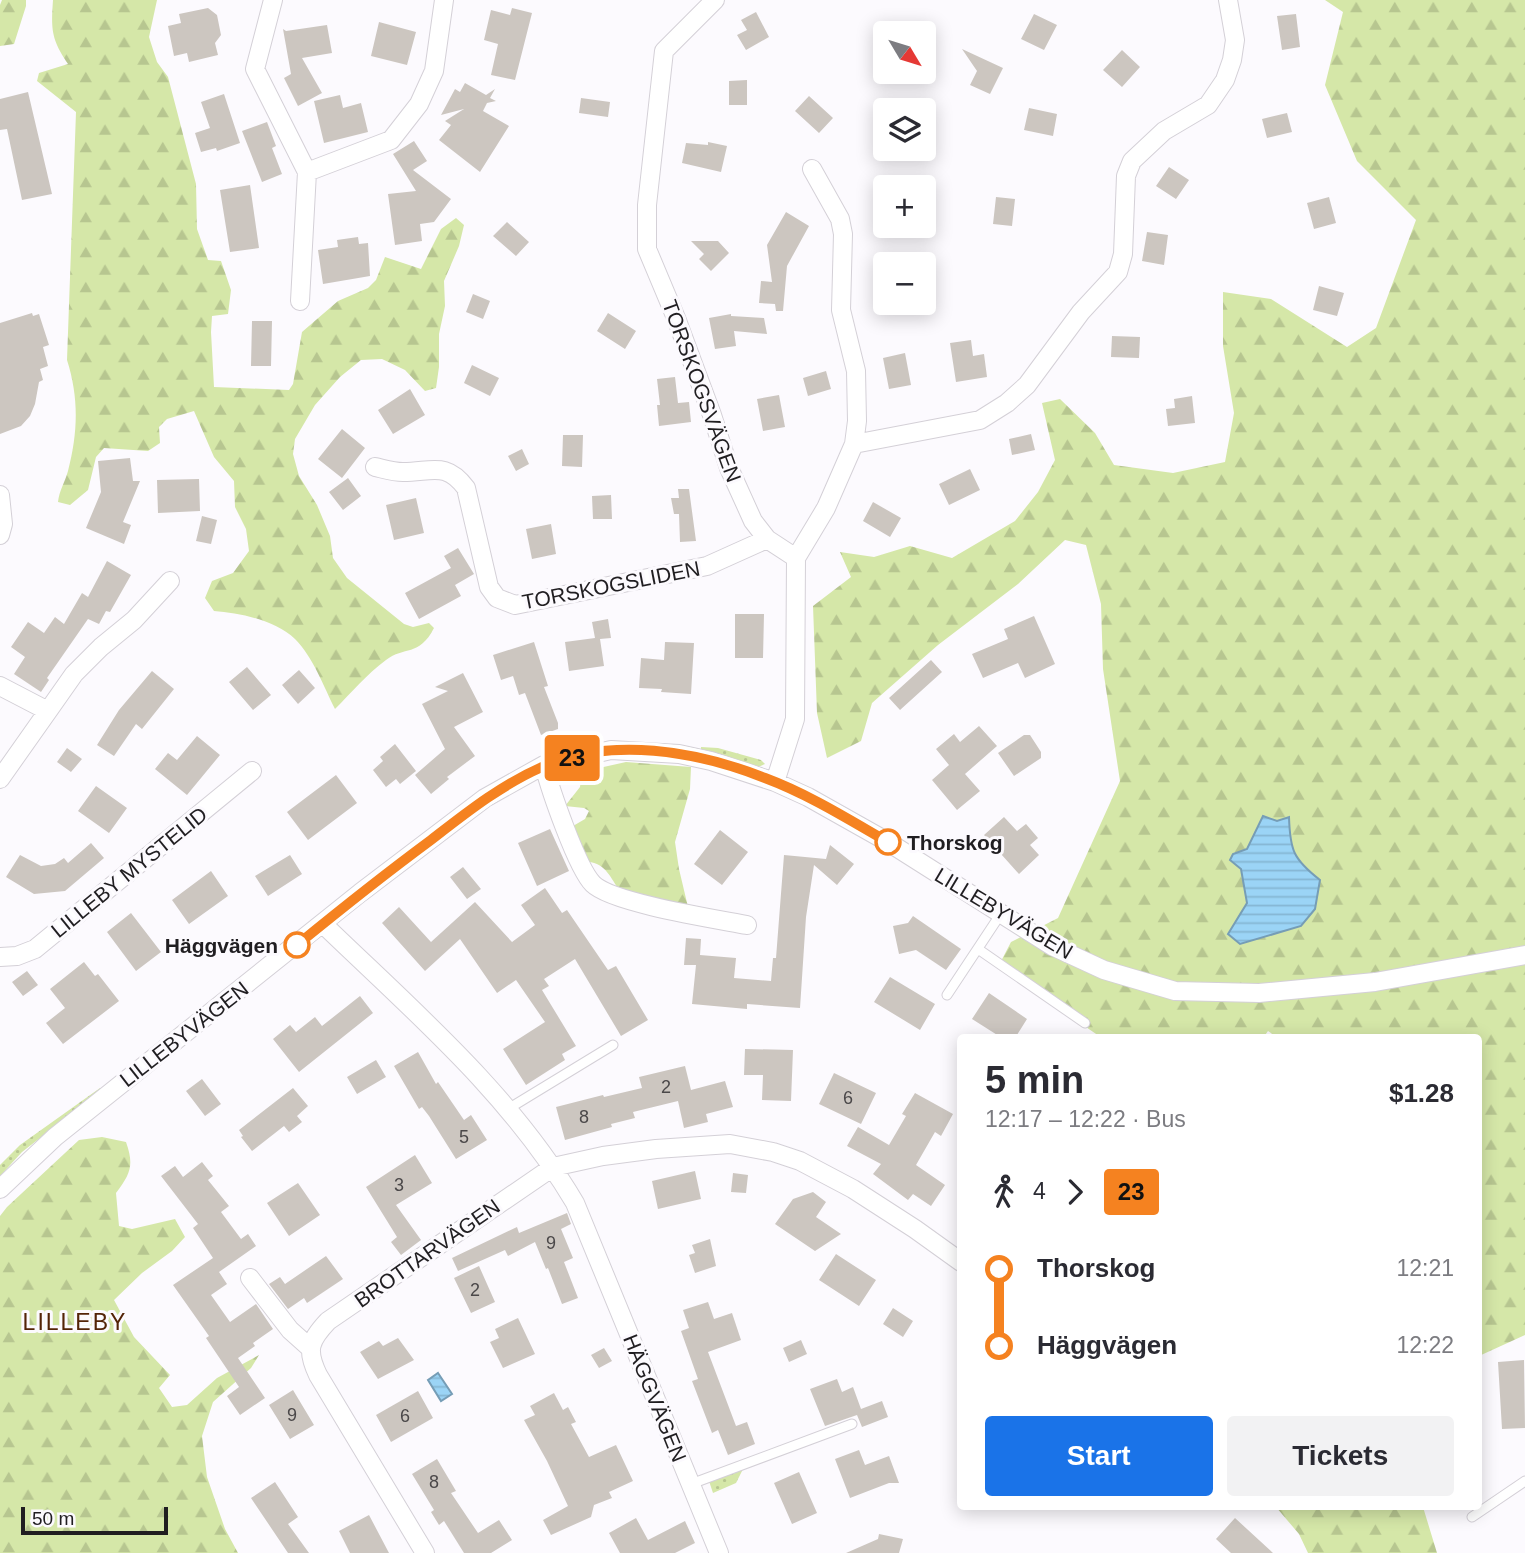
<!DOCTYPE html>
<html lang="en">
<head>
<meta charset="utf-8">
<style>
	body { margin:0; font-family:Arial,sans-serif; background:#f2f2f3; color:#2b2b33; height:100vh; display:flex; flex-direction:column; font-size:26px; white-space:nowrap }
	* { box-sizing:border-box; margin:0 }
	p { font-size:23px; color:#7c7c81 }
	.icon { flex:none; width:38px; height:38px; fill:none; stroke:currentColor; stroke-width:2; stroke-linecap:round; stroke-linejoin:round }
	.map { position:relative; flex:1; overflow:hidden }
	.sheet { position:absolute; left:957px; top:1034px; width:525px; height:476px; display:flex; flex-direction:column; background:#fff; border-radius:7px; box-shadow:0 4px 18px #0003 }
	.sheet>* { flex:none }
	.badge { padding:0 14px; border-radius:5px; font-size:24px; line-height:46px }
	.needle { width:46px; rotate:128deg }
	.controls { position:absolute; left:873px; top:21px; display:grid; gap:14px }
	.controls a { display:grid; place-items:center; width:63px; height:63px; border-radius:7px; background:#fff; box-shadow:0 4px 18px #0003; font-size:35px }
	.scale { position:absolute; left:21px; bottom:18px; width:147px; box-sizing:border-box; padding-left:7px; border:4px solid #201e21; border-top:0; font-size:19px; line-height:24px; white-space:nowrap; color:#201e21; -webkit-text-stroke:5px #fcfafe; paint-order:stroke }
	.map>.badge { position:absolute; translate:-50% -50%; box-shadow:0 0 0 4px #fff }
	.legs { display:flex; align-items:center; gap:10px; height:77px; padding:0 28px; font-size:23px }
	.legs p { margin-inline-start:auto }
	.overview { display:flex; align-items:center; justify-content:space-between; height:119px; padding:0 28px }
	h1 { font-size:38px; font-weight:700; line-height:52px }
	.cta { display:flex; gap:14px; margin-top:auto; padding:14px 28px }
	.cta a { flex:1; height:80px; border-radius:7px; background:#1a73e8; color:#fff; font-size:28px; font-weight:700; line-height:80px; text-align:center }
	.cta a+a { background:#f2f2f3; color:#2b2b33 }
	ul { padding:0 28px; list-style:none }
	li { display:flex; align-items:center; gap:24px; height:77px; font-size:26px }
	li i { display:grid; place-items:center; width:10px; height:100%; margin:0 9px; background:currentColor }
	li i::after { content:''; width:18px; height:18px; margin:-9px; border:5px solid; border-radius:50%; background:#fff }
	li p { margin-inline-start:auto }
	li:first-child i { background:linear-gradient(#0000 50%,currentColor 0) }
	li:last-child i { background:linear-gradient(currentColor 50%,#0000 0) }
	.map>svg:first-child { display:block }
</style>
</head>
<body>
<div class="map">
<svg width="1525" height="1553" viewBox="0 0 1525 1553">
	<defs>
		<pattern id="grass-dots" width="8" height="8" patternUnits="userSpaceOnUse" patternTransform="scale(1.75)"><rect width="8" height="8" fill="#d5e7a8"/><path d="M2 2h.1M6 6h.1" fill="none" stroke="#b7c690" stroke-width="1.8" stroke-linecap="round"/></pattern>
		<pattern id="forest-firs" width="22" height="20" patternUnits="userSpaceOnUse" patternTransform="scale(1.75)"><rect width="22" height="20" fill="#d5e7a8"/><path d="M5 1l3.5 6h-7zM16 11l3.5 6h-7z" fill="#b7c690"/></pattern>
		<pattern id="water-rules" width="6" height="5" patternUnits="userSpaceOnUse" patternTransform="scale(1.75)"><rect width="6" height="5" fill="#9bd4f6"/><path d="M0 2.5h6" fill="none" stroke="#85b6d3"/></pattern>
	</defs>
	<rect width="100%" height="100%" fill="#fcfafe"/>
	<path fill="url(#grass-dots)" d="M701,747L718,748L761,760L765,764L756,768L720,754L701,750Z
		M100,1088L103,1089L22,1152L0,1176V1165L20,1145Z
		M743,1469L736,1483L713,1493L709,1481Z"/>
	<path fill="url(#forest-firs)" fill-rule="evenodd" d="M2,0H26V6L14,44L0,46V5Z
		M53,0H157L149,37L157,62L168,77L196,184L197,229L208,260L221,261L231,290L228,314L212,316L211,332L214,387L289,390L293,384L302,332L338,301L368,288L376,280L385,257L421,269L441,229L456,218L464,225L459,246L444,281L445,306L439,334V367L436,388L425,391L405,370L382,359L361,360L340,377L315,405L295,439L293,454L299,476L317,505L330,536L333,558L347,578L404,624L413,627L429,623L434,628C419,657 404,646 386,660C367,674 351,693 335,709C324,687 313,657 295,639C275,620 240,613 214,611L205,598L212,581L233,573L249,551L246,529L235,507L234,481L214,457L194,411L167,419L159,427L160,443L148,451L104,448L96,457L88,490L70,505L58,502C59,491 65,482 68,471C78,432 79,398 67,360L76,112L37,81L39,73L68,64C51,39 51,29 53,0Z
		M1325,0H1525V1335L1479,1356V1038H1278L1268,1031L1263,1038H1102L998,967L1011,942L1058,918L1120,781L1103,669L1101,604L1086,545L1065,540L1018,584L938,645L872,703L861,741L827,758L817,713L813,606L851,577L840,552L874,557L910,546L952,558L1015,521L1038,492L1055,460L1042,403L1060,399L1095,433L1114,465L1173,473L1225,462L1234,413L1223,346V292L1271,299L1347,347L1376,328L1416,220L1357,161L1325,85L1343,12ZM1263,816C1293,827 1285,846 1301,865C1306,871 1314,875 1320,880L1228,934L1247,903L1241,869L1230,860L1233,854L1247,849Z
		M626,762L691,767L690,789L675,842L679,869L688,907L620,891C611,879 606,863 588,862L573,826L585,819L589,811L584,808L565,806L580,787L581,779L563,776Z
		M102,1137L126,1142C134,1165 131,1173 116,1193L119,1226L132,1229L175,1219L185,1237L172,1251L142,1273L114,1300L134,1337L170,1375L159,1388L172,1407L187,1405L217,1378L259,1355L251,1368L213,1402L202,1436L207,1477L225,1529L238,1553H0V1216L7,1207L79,1140Z
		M1276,1507H1423L1437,1553H1308L1299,1534Z"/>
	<path fill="url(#water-rules)" stroke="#769db6" stroke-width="2" d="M1263,816L1277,821L1289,817C1290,850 1293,859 1320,880L1315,909L1301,926L1240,944L1228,934L1247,903L1241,869L1230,860L1233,854L1247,849Z
		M438,1373L452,1394L441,1401L428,1380Z"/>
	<path fill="#ccc6c0" d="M208,8L217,15L221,35L215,43L218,55L189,62L187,53L174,56L168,26L181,23L179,14Z
		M512,8L532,13L515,80L491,75L498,44L484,40L491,10L510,15Z
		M756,12L769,37L746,50L737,35L747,30L741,20Z
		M1034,14L1057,25L1044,50L1021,39Z
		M1296,14L1300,47L1282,50L1277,16Z
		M379,22L416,32L407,65L371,56Z
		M327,25L332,53L302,58L322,93L298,106L284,78L291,74L283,29L286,31Z
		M962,49L1003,68L990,94L970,85L977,71Z
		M1122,50L1140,67L1122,87L1103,70Z
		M747,80V105H729V81Z
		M465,83L486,95L495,89L490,98L496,101L487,103L483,111L509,126L480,172L439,140L451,125L445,121L464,109L441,115L455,89L460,92Z
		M28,92L52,194L22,200L7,129L0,130V99Z
		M224,94L240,143L217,151L216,148L201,152L195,133L210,128L201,102Z
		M340,95L343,108L361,103L368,132L324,143L314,101Z
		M809,96L833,118L819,133L795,111Z
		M581,98L610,102L608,117L579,113Z
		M1029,108L1057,114L1053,136L1024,130Z
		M1287,113L1292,132L1267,138L1262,119Z
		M267,122L276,146L272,148L282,174L262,182L242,131Z
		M414,141L427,161L413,170L451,199L434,222L420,224L422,241L395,245L388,194L416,191L393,154Z
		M708,142L727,146L721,172L682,163L686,143L708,145Z
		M1169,167L1189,180L1176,199L1156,186Z
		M250,185L259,248L230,252L220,190Z
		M996,197L1015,199L1012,226L993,224Z
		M1329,197L1336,223L1314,229L1307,203Z
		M786,212L809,226L787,266L783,311H776L775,304L759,303L761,281L772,282L767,245Z
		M507,222L529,242L516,256L493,236Z
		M1147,232L1168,235L1164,265L1142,261Z
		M358,237L359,244L368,243L370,276L323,284L318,250L338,247L337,240Z
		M691,241H718L729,253L711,271L699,259L704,254Z
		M1319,286L1344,293L1337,316L1313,310Z
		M473,294L490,301L483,319L466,312Z
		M32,313L33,316L39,314L49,345L43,347L48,366L40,369L43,380L39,382L35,404L30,416L21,426L0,434V323Z
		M608,313L636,331L625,349L597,331Z
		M731,314V316L764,318L767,334L734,331L736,346L715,349L709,318Z
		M252,321H272L271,366H251Z
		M1112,336L1140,337L1139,358L1111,357Z
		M971,340L973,356L984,354L987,377L956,382L950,343Z
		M905,353L911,385L889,389L883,358Z
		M472,365L499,378L490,396L464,383Z
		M826,371L831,389L808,396L803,378Z
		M675,377L678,403L689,402L691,422L659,426L657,405H660L657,379Z
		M410,389L425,415L393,434L378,410Z
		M779,395L785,427L763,431L757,399Z
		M1192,396L1195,423L1168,426L1166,409L1175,408L1174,399Z
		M342,429L365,448L342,478L318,459Z
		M1031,434L1035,450L1012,455L1009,439Z
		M563,435H583L582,467L562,466Z
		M522,449L529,464L516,471L508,456Z
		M130,458L133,481H140L123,522L131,525L124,544L86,528L101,492L98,461Z
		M970,469L980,490L949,505L939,484Z
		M348,478L361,496L343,510L329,492Z
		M199,479L200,511L158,513L157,480Z
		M678,489H689L696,541L680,542L679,514H674L671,498H679Z
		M611,495L612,519H593L592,496Z
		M416,498L424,533L394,540L386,505Z
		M873,502L901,518L890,537L863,521Z
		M202,516L217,520L211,544L196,541Z
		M551,524L556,554L532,559L526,529Z
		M458,548L474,574L455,585L461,596L419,619L405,593L451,568L444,556Z
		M107,561L131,575L110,612L106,611L99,624L88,619L47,678L49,680L41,692L14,674L25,657L11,647L28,622L44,633L55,617L64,624L82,593L88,597Z
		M735,614H764L763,658H735Z
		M1034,616L1055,664L1025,678L1018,663L983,678L972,654L1008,639L1004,629Z
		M608,619L611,638L600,639L604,666L569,671L565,642L595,638L592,622Z
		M534,642L548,686L544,687L558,723V729L541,735L525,693L519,695L513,676L501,680L493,655Z
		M665,642L694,643L691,694L661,692L662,689L639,688L641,658L664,660Z
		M931,660L942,672L900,710L889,698Z
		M247,667L271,695L253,710L229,682Z
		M299,670L315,688L298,704L282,685Z
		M152,671L174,689L142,729L136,724L114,756L97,745L119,710Z
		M463,673L483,712L454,727L475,756L447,777L449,779L431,794L415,775L445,749L422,704L448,691L435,687Z
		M979,726L997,746L965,774L980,791L957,810L932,780L949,765L936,749L954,734L960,742Z
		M1024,735H1030L1041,752V758L1014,776L998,753Z
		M197,736L220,755L187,795L155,769L168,753L177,760Z
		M395,744L416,771L400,784L396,779L386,787L373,770L383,761L380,757Z
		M67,748L82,759L71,772L57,762Z
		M336,775L357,803L308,840L287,812Z
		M96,786L127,808L109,833L78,811Z
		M1004,817L1017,831L1026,824L1038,838L1030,845L1039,855L1019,874L984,835Z
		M550,829L569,871L537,886L518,843Z
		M720,830L748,852L722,885L694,864Z
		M91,843L104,858L65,891L34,894L6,877L20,855L41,866L55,864L64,858L68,863Z
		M830,845L854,864L837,885L814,865L806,917L800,1008L747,1004V1009L692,1004L696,965H684L686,938L701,939L700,955L736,958L734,978L771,981L773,958H776L784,855L826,859Z
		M290,855L302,874L268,896L255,876Z
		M463,867L481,889L467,899L450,877Z
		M211,871L228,896L189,924L172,900Z
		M545,888L562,913L567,910L608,970L616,966L648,1020L621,1036L575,959L544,979L549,986L542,990L576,1046L562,1054L565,1060L526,1085L503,1049L545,1022L516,980L497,993L460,939L425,971L382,923L399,907L431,942L475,902L512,942L535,925L521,905Z
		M131,913L161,952L136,971L107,932Z
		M913,916L961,949L946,970L916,950L899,954L893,926L908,923Z
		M84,962L95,976L98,974L119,1001L63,1044L46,1023L65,1008L50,989Z
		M27,971L38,985L23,996L12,982Z
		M890,977L935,1004L920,1030L874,1002Z
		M989,993L1027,1019L1015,1038H1002L972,1019Z
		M360,996L373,1013L299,1072L273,1039L290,1025L296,1032L315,1017L322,1026Z
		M745,1049L793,1050L791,1101L762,1100L763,1075H744Z
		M418,1052L436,1084L438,1082L464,1120L471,1115L487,1140L456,1159L429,1116L422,1107L419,1109L394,1066Z
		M376,1060L386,1077L357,1094L347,1077Z
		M685,1066L691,1090L725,1081L733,1107L706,1114L708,1122L684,1128L678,1101L633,1112L635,1118L611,1124L612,1127L565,1140L556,1107L603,1095L604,1097L642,1088L639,1077Z
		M834,1073L876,1093L861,1124L819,1104Z
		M202,1079L221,1104L205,1116L186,1091Z
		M293,1088L308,1106L297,1116L302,1122L289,1132L284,1126L252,1151L241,1137L243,1136L239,1130Z
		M915,1093L953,1114L941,1136L935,1132L916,1165L945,1185L931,1206L913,1194L908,1200L873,1174L881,1164L847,1146L858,1127L889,1145L906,1116L902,1114Z
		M415,1155L432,1183L396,1205L421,1240L401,1255L391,1242L397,1237L366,1187Z
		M202,1162L213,1176L208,1180L229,1206L221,1212L241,1239L248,1234L256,1246L219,1272L227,1284L211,1295L230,1322L256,1304L273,1329L253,1343L255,1346L238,1358L265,1398L240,1415L227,1396L239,1387L206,1338L209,1336L173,1285L213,1258L193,1228L198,1224L161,1176L175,1166L183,1177Z
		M695,1171L701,1199L658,1209L652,1181Z
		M733,1173L748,1175L746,1193L731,1192Z
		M298,1183L320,1215L289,1236L267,1203Z
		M813,1192L826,1202L816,1217L841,1234L815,1251L775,1224L793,1199Z
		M567,1213L571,1224L561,1229L573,1258L564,1262L578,1298L562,1304L548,1268L546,1269L535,1242L508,1256L505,1250L458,1271L452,1258L517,1227L519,1233Z
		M710,1239L716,1266L695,1273L689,1255L695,1253L692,1245Z
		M836,1254L876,1280L859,1306L819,1280Z
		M326,1256L343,1279L307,1303L304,1298L288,1309L269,1284L280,1277L285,1284Z
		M479,1266L495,1302L471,1313L454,1278Z
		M708,1302L714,1319L732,1313L741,1340L708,1352L736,1426L747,1422L755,1444L728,1455L718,1430L712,1433L692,1381L698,1379L681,1331L689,1328L683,1310Z
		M893,1308L913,1321L903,1337L883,1324Z
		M518,1318L535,1354L503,1368L490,1342L499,1338L495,1329Z
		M398,1338L414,1360L378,1379L360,1352L379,1341L383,1346Z
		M801,1340L807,1354L789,1362L783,1348Z
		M604,1348L612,1361L599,1368L591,1355Z
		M1524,1360L1525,1428L1502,1429L1498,1362Z
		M837,1379L842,1392L853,1387L861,1409L882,1401L888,1417L862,1427L857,1415L825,1426L810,1389Z
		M293,1390L314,1425L290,1439L269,1405Z
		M418,1391L433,1418L391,1442L376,1415Z
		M554,1393L563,1410L568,1407L576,1422L571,1424L589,1457L616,1445L633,1481L609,1492L612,1498L594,1505L591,1517L551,1535L543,1520L568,1506L547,1461L524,1420L535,1415L530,1406Z
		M859,1450L865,1465L889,1456L899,1483H889L850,1498L835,1459Z
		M437,1459L456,1491L451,1493L478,1533L499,1520L512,1540L491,1553H464L444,1521L439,1525L431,1512L434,1510L412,1474Z
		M799,1472L817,1513L792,1524L774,1483Z
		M275,1482L298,1517L288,1524L309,1553H288L251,1498Z
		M369,1515L389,1553H350L339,1531Z
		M636,1518L648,1540L685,1521L695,1543L675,1553H620L609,1533Z
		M1235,1518L1273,1553H1231L1216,1539Z
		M879,1534L903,1539L899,1553H846L878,1539Z"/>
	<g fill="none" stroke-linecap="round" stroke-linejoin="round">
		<g stroke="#d4d0d7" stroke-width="11">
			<path id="service" d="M978,949L1085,1023
				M947,995L1000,915
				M508,1109L613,1045
				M691,1484L852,1424
				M1472,1517L1525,1481"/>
		</g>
		<g stroke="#d4d0d7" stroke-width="20">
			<path id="minor" d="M273,0L255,69L307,172L300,301
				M715,0L664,51L647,205V249L676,318L712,415L729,468L753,521L767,539L796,558
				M812,169L840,219L843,234L841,310L856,371L857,421L854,444
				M307,172L391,140L419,104L434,71L444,0
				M375,467C384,469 394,472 403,472C432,472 446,461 466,488L489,587L497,598L515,605L707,566L767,539
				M0,535L3,524L0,495
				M0,686L48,711L0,779
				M48,711L74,674L101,647L134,620L170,581
				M544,765C550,789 577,868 593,884C612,903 716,919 747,925
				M775,782L795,719L796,558L826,508L854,444L980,420L1007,403L1027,385L1081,312L1118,272L1123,254L1126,176L1132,161L1164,131L1208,105L1225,80L1232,60L1235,40L1228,0
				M323,924C413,1011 510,1093 575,1203L719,1553
				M0,957L17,956L35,949L252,771
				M0,1189L55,1137L360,893L485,798L544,765L611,750L679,754L711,761L775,782L808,797L888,842L1052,946L1104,970L1175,991L1259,993L1375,982L1525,955
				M250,1278L290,1330L309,1347
				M425,1553L318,1375C306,1350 309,1341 328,1321L553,1167L603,1156L656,1149L730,1144L773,1152L800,1161L853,1189L915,1229L961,1262"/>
		</g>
		<use href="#service" stroke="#fff" stroke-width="9"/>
		<use href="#minor" stroke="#fff" stroke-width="18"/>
	</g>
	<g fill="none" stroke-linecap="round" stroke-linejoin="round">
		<g stroke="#fff" stroke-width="16">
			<path id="line-1" d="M297,945C341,909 385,874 431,840C466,813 501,785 542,767C611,736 697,751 765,778C808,794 848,819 888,842"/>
		</g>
		<use href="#line-1" stroke="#f58220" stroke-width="10"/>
	</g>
	<g fill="#fff" stroke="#f58220" stroke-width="3.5">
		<circle cx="888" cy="842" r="12"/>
		<circle cx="297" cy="945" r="12"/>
	</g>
	<g text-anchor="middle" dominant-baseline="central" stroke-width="6" stroke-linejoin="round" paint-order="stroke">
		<g font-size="18" fill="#4b4849">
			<text x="666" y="1087">2</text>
			<text x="848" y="1098">6</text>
			<text x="584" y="1117">8</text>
			<text x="464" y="1137">5</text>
			<text x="399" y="1185">3</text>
			<text x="551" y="1243">9</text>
			<text x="475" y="1290">2</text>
			<text x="292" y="1415">9</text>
			<text x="405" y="1416">6</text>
			<text x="434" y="1482">8</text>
		</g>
		<g font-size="21" fill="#201e21" stroke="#fcfafe">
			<text transform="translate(702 391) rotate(70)">TORSKOGSVÄGEN</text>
			<text transform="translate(611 585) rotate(-11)">TORSKOGSLIDEN</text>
			<text transform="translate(129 872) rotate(-39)">LILLEBY MYSTELID</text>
			<text transform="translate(1004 913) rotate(31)">LILLEBYVÄGEN</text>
			<text transform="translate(184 1034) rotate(-38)">LILLEBYVÄGEN</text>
			<text transform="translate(427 1253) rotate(-35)">BROTTARVÄGEN</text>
			<text transform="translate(655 1398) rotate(68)">HÄGGVÄGEN</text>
		</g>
		<g font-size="21" font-weight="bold" fill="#201e21" stroke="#fcfafe" text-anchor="start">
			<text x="907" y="842">Thorskog</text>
			<text x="278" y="945" text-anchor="end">Häggvägen</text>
		</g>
		<g font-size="23" letter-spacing="2" fill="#532407" stroke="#fcfafe">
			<text x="75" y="1322">LILLEBY</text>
		</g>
	</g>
</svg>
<div class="controls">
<a><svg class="needle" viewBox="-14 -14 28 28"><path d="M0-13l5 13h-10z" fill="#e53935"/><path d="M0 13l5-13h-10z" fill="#7c7c81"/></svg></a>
<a><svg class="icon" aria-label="layers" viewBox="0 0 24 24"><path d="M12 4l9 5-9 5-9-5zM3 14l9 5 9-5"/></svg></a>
<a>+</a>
<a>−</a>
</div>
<div class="scale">50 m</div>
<b class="badge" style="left:572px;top:758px;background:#f58220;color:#111">23</b>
<section class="sheet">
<div class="overview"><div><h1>5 min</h1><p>12:17 – 12:22 · Bus</p></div><b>$1.28</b></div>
<div class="legs"><svg class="icon" aria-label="walk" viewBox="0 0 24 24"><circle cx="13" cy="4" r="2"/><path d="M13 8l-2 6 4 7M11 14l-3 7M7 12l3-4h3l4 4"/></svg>4<svg class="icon" aria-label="forward" viewBox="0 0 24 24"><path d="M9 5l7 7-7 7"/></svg><b class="badge" style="background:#f58220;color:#111">23</b></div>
<ul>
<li><i style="color:#f58220"></i><b>Thorskog</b><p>12:21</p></li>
<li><i style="color:#f58220"></i><b>Häggvägen</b><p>12:22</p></li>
</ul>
<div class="cta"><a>Start</a><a>Tickets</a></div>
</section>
</div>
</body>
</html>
